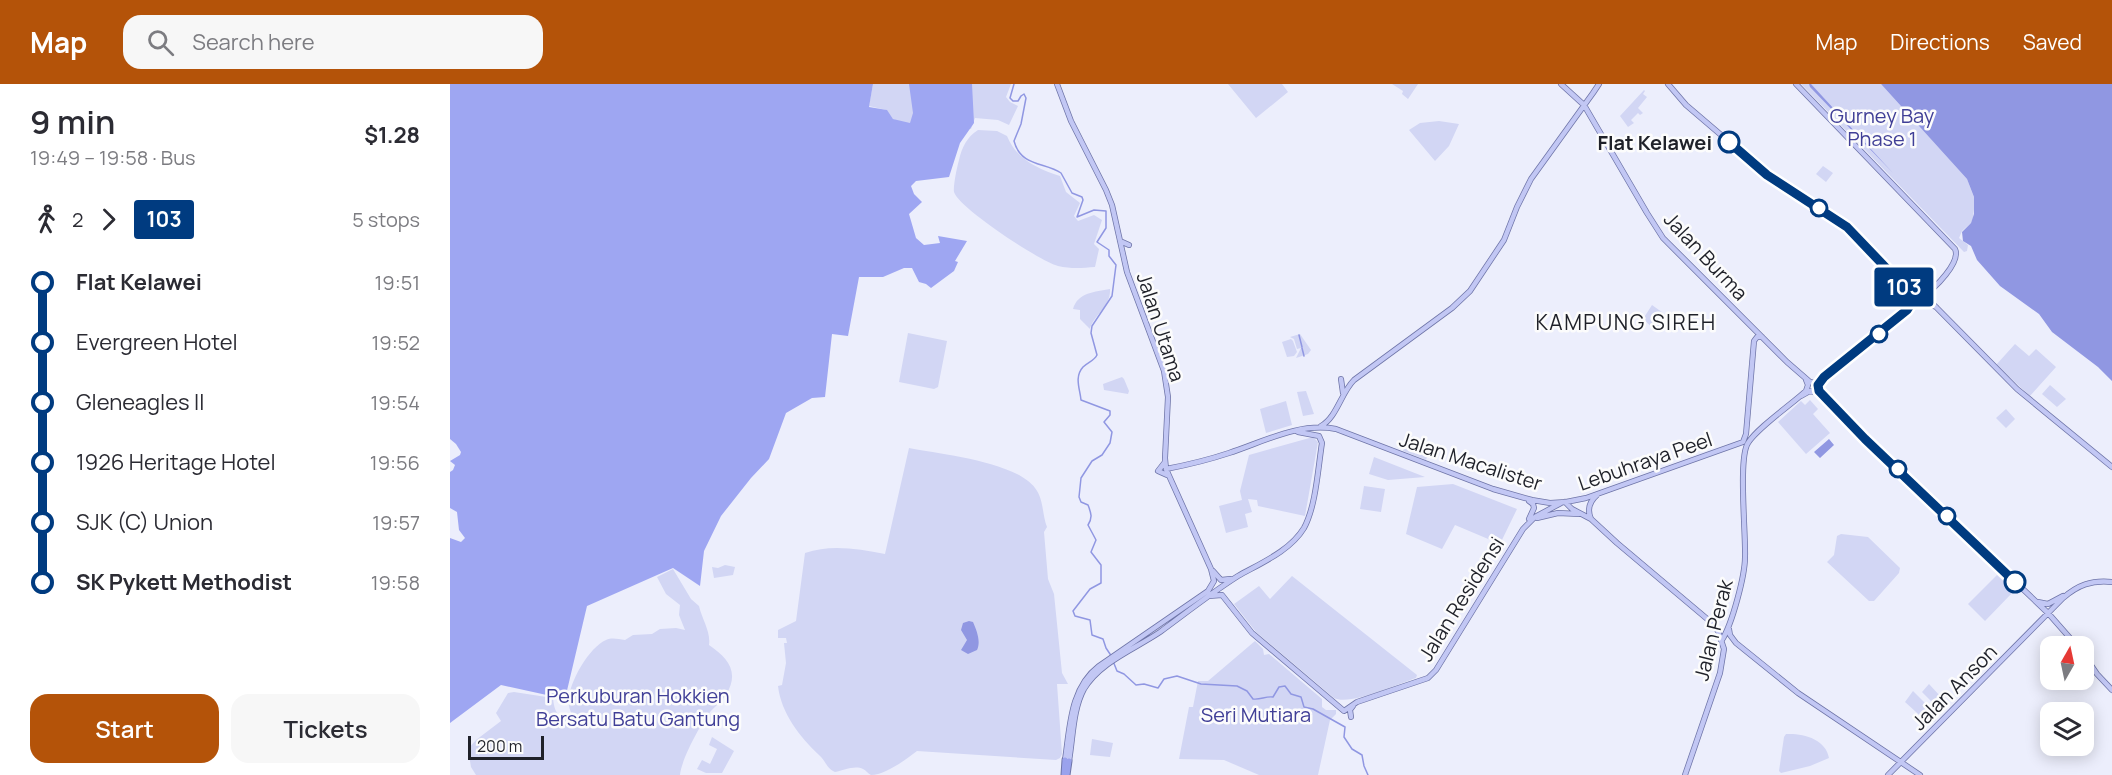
<!DOCTYPE html>
<html lang="en">
<head>
<meta charset="utf-8">
<style>
	body { margin:0; font-family:Manrope,sans-serif; background:#f7f7f7; color:#2b2b33; height:100vh; display:flex; flex-direction:column; font-size:22px; white-space:nowrap }
	* { box-sizing:border-box; margin:0 }
	p { font-size:20px; color:#7c7c81 }
	.icon { flex:none; width:33px; height:33px; fill:none; stroke:currentColor; stroke-width:2; stroke-linecap:round; stroke-linejoin:round }
	.map { position:relative; flex:1; overflow:hidden }
	.panel { display:flex; flex-direction:column; background:#fff; width:450px }
	.panel>* { flex:none }
	.badge { padding:0 12px; border-radius:4px; font-size:21px; line-height:39px }
	.needle { width:39px; rotate:9deg }
	.tools { position:absolute; left:1590px; top:552px; display:grid; gap:12px }
	.tools a { display:grid; place-items:center; width:54px; height:54px; border-radius:12px; background:#fff; box-shadow:0 3px 15px #0003; font-size:30px }
	.scale { position:absolute; left:18px; bottom:15px; width:76px; box-sizing:border-box; padding-left:6px; border:3px solid #1f2129; border-top:0; font-size:16px; line-height:21px; white-space:nowrap; color:#1f2129; -webkit-text-stroke:4px #fcfcfc; paint-order:stroke }
	.map>.badge { position:absolute; translate:-50% -50%; box-shadow:0 0 0 3px #fff }
	.legs { display:flex; align-items:center; gap:9px; height:66px; padding:0 30px; font-size:20px }
	.legs p { margin-inline-start:auto }
	.summary { display:flex; align-items:center; justify-content:space-between; height:102px; padding:0 30px }
	h1 { font-size:33px; font-weight:600; line-height:45px }
	.cta { display:flex; gap:12px; margin-top:auto; padding:12px 30px }
	.cta a { flex:1; height:69px; border-radius:18px; background:#b45309; color:#fff; font-size:24px; font-weight:600; line-height:69px; text-align:center }
	.cta a+a { background:#f7f7f7; color:#2b2b33 }
	ul { padding:0 30px; list-style:none }
	li { display:flex; align-items:center; gap:21px; height:60px; font-size:22px }
	li i { display:grid; place-items:center; width:9px; height:100%; margin:0 8px; background:currentColor }
	li i::after { content:''; width:15px; height:15px; margin:-8px; border:4px solid; border-radius:50%; background:#fff }
	li p { margin-inline-start:auto }
	li:first-child i { background:linear-gradient(#0000 50%,currentColor 0) }
	li:last-child i { background:linear-gradient(currentColor 50%,#0000 0) }
	header { display:flex; align-items:center; gap:36px; box-sizing:border-box; height:84px; padding:0 30px; background:#b45309; color:#fff }
	header strong { font-size:28px }
	nav { display:flex; gap:33px; margin-inline-start:auto; font-size:21px }
	.search { width:420px; height:54px; background:#f7f7f7; display:flex; align-items:center; gap:15px; box-sizing:border-box; padding:0 21px; border-radius:18px; color:#7c7c81; font-size:22px }
	main { display:flex; flex:1; min-height:0 }
	.map>svg:first-child { display:block }
</style>
</head>
<body>
<header>
<strong>Map</strong>
<div class="search"><svg class="icon" aria-label="search" viewBox="0 0 24 24"><circle cx="10" cy="10" r="6"/><path d="M15 15l6 6"/></svg>Search here</div>
<nav><a>Map</a><a>Directions</a><a>Saved</a></nav>
</header>
<main>
<section class="panel">
<div class="summary"><div><h1>9 min</h1><p>19:49 – 19:58 · Bus</p></div><b>$1.28</b></div>
<div class="legs"><svg class="icon" aria-label="walk" viewBox="0 0 24 24"><circle cx="13" cy="4" r="2"/><path d="M13 8l-2 6 4 7M11 14l-3 7M7 12l3-4h3l4 4"/></svg>2<svg class="icon" aria-label="forward" viewBox="0 0 24 24"><path d="M9 5l7 7-7 7"/></svg><b class="badge" style="background:#003b80;color:#fff">103</b><p>5 stops</p></div>
<ul>
<li><i style="color:#003b80"></i><b>Flat Kelawei</b><p>19:51</p></li>
<li><i style="color:#003b80"></i><span>Evergreen Hotel</span><p>19:52</p></li>
<li><i style="color:#003b80"></i><span>Gleneagles II</span><p>19:54</p></li>
<li><i style="color:#003b80"></i><span>1926 Heritage Hotel</span><p>19:56</p></li>
<li><i style="color:#003b80"></i><span>SJK (C) Union</span><p>19:57</p></li>
<li><i style="color:#003b80"></i><b>SK Pykett Methodist</b><p>19:58</p></li>
</ul>
<div class="cta"><a>Start</a><a>Tickets</a></div>
</section>
<div class="map">
<svg width="1662" height="691" viewBox="0 0 1662 691">
	<rect width="100%" height="100%" fill="#eceefc"/>
	<path fill="#d2d6f4" d="M423,0H561L556,13L560,18L568,22L559,41L548,36L525,34L521,45L453,39L443,35L436,26L419,22Z
		M778,0H832L838,8L806,34Z
		M942,0H968L958,15L952,10L953,7Z
		M1351,0H1431L1517,95L1525,116L1523,134L1521,139L1512,147L1509,154L1518,161L1517,167L1514,168Z
		M1194,6L1195,7L1193,10L1197,13L1188,24L1193,29L1190,31L1188,29L1181,36L1184,39L1178,43L1170,32Z
		M989,37L1009,40L999,62L985,77L959,46L970,39Z
		M528,46L547,47L557,52C566,75 588,85 610,92L616,108L630,119L624,132L628,137L644,131L652,136L644,160L649,165L645,183C632,184 621,185 608,182C589,177 509,124 504,108C503,102 507,83 509,76C512,63 517,53 528,46Z
		M1373,82L1383,89L1376,98L1366,90Z
		M660,205C661,223 644,230 640,245L630,235V226L623,225C628,208 645,208 660,205Z
		M1202,221L1216,231L1206,247L1193,235Z
		M458,249L497,257L488,303L484,305L449,298Z
		M850,250L861,266L858,270L846,274L851,264L847,265L844,255L840,253Z
		M841,255L843,257L847,268L844,272L837,273L832,258Z
		M1565,260L1579,272L1586,265L1606,283L1580,312L1546,281Z
		M672,293L674,295L679,307L678,310L654,306L653,300Z
		M1600,301L1616,315L1607,323L1592,310Z
		M856,307L864,330L853,332L847,308Z
		M1360,316L1368,325L1363,330L1380,349L1356,370L1328,338L1351,317L1355,321Z
		M836,317L842,341L816,349L810,325Z
		M1556,325L1565,335L1556,344L1546,334Z
		M958,351L982,360L976,376L953,367Z
		M863,353L868,358L855,432L808,422L807,416L798,415L802,428L795,430L798,443L776,449L769,422L792,416L790,407L799,371Z
		M459,364C491,370 566,378 585,404C594,415 592,431 597,443L594,448L598,495L604,510L612,589L618,600H607L612,670L610,674L606,676L467,667C457,675 435,691 421,691C418,690 416,686 413,685C405,681 394,686 385,688C376,684 376,677 369,671C350,653 331,629 328,602L332,601L336,579L334,559H337L336,554H328V546L346,537L355,469C381,460 408,465 435,470Z
		M924,373L975,393L938,396L919,390Z
		M1003,400L1067,425L1050,460L1005,441L992,465L956,450L967,403Z
		M914,402L935,405L931,428L910,425Z
		M1391,450L1418,453L1450,484L1449,489L1424,517H1419L1377,478L1384,471L1387,452Z
		M275,481L285,483L283,491L264,494L262,483L268,484Z
		M223,485L241,515L249,522C252,535 261,548 259,561C278,574 290,588 276,611C271,619 262,624 257,632C248,645 231,677 230,691H26L21,683L18,665L26,656L51,637L46,629L58,609L64,608L103,614C104,623 105,629 113,635L123,634C122,630 119,625 119,621C116,602 139,563 156,556C162,553 168,555 175,556L183,551L202,550L210,545L226,544L235,546L229,531L230,521L216,510L207,493Z
		M1547,491L1564,507L1535,537L1518,520Z
		M842,492L967,591L966,594C948,600 900,622 884,614L806,548L784,520L809,502L820,515Z
		M805,557L813,565L814,571L819,570L872,615V623L876,626H886V630L880,636L868,691H809L774,676L729,675L739,623H743L748,597H758Z
		M1479,600L1491,613L1484,620L1472,608Z
		M1463,607L1484,628L1486,636L1484,638H1477L1455,618Z
		M1336,650C1353,649 1376,655 1379,674L1360,682L1331,689L1329,687L1334,653Z
		M262,653L284,667L272,689H256L247,685L252,676L260,680L267,665L259,661Z
		M642,655L663,659L660,673L640,671Z"/>
	<path fill="#9ea6f2" d="M0,0H423L419,23L437,26L443,35L460,39L463,29L459,0H522L524,39L510,59L499,93L466,97L461,102L464,110L472,118L459,130L466,154L474,161L490,159L488,152L517,157L505,177L508,178L504,187L481,204L476,200L469,198L462,184H454L433,193H409L398,252L382,250L375,313L362,314L336,329L319,375L301,394L271,432L254,467L250,502L223,484L137,522L115,615L51,601L0,639V454L11,458L15,454L9,446L7,428L0,424V388L3,386L5,381L0,377L10,371L11,368L6,360L0,355Z"/>
	<path fill="#9097e2" d="M1359,0H1361L1443,89L1360,3Z
		M1431,0H1662V297L1648,283L1602,248L1589,230L1550,202L1527,176L1521,162L1513,157L1512,148L1521,139L1524,130V113L1517,95Z
		M1379,355L1384,361L1370,374L1364,368Z
		M519,537L523,538C527,547 531,558 527,566L518,570L511,566L517,556L511,546L513,539Z"/>
	<g fill="none" stroke-linecap="round" stroke-linejoin="round">
		<path stroke="#9097e2" stroke-width="1.5" d="M564,0L560,14L563,17H568L571,12L574,10L576,14L571,40L564,57C571,83 595,78 611,89L622,109L632,113L633,116L627,133L644,126L656,127V144L647,158L659,166V172L666,181L662,212L642,242L641,249L647,271C644,277 638,278 633,283C624,293 630,305 631,316L660,327V331L654,338L662,348L660,359L652,371L642,377L631,394L629,413L631,418L638,421C641,429 643,433 638,441L646,456L641,468L651,481V499L640,505L623,527L625,532L640,536L642,551L653,555L656,564L662,573
			M849,251L852,263
			M852,264L854,272
			M663,577L667,587L674,590L686,601L694,600L708,604L714,595L727,592L751,600L787,602L797,607L803,615C811,616 815,612 823,613L829,603L835,602L841,610L851,613L854,623L863,625L895,643L894,653L902,665L912,671L914,682L918,691"/>
		<g stroke="#6f75a8" stroke-width="6">
			<path id="major" d="M607,0L621,37L656,106L662,121L677,188L714,287L718,313L715,374L716,385L761,485L764,497L758,507L649,582C620,604 620,643 615,676
				M1111,0L1134,21L1197,129L1213,154L1337,278L1360,298L1365,299L1369,297L1464,222L1476,219L1486,223
				M1218,0L1236,21L1318,91L1397,143L1459,209L1462,218L1459,224
				M1346,0L1505,165C1511,178 1485,205 1473,211L1457,205
				M1143,9L1149,0
				M670,157L679,161
				M1483,206L1480,212L1481,218L1567,305L1662,383
				M891,295L893,309
				M1351,312L1360,307L1370,310L1415,355L1598,529L1627,562
				M871,342C887,333 891,309 904,296L1002,224L1020,207L1054,156L1067,123L1081,95L1143,9
				M715,378L708,387L717,391
				M716,385C737,381 758,376 779,369C813,358 849,338 886,345L1043,405L1082,416L1100,419L1116,418L1136,414L1293,358L1296,350L1304,257L1307,253H1312
				M1115,418L1122,425L1141,435L1167,459L1262,539L1268,547L1274,565L1270,589L1235,691
				M1087,434L1108,429L1129,430
				M1079,435L1084,424L1083,420L1079,417
				M1141,435C1137,426 1139,418 1147,411
				M763,487L771,496L780,495
				M759,512L772,511L802,549L894,627L907,618L978,594L986,586L1073,445L1085,433L1111,419
				M1588,518L1598,520L1613,512
				M1279,545L1280,551L1286,559L1348,609L1470,691
				M1272,556C1282,540 1295,492 1295,473C1296,451 1288,374 1298,359C1307,344 1342,320 1356,307L1358,301L1356,296
				M1634,571L1647,590L1662,606
				M901,633L900,626L903,622
				M619,677C623,654 623,625 634,605C650,578 685,565 710,548C736,529 761,509 788,492C811,479 840,467 854,444C866,422 868,384 872,359L869,352L848,348
				M1438,691L1613,514C1628,501 1641,496 1662,498"/>
		</g>
		<g stroke="#6f75a8" stroke-width="7">
			<path id="highway" d="M614,691L615,676
				M617,691L619,677"/>
		</g>
		<use href="#major" stroke="#c2c7f4" stroke-width="4.5"/>
		<use href="#highway" stroke="#9aa2ed" stroke-width="5"/>
	</g>
	<g fill="none" stroke-linecap="round" stroke-linejoin="round">
		<g stroke="#fff" stroke-width="14">
			<path id="line-1" d="M1279,58L1317,91L1397,143L1459,208L1462,218L1457,226L1374,293L1368,301L1369,307L1415,355L1565,498"/>
		</g>
		<use href="#line-1" stroke="#003b80" stroke-width="9"/>
	</g>
	<g fill="#fff" stroke="#003b80" stroke-width="3">
		<circle cx="1279" cy="58" r="10"/>
		<circle cx="1369" cy="124" r="8"/>
		<circle cx="1429" cy="250" r="8"/>
		<circle cx="1448" cy="385" r="8"/>
		<circle cx="1497" cy="432" r="8"/>
		<circle cx="1565" cy="498" r="10"/>
	</g>
	<g text-anchor="middle" dominant-baseline="central" stroke-width="5" stroke-linejoin="round" paint-order="stroke">
		<g font-size="20" fill="#403f97" stroke="#fcfcfc">
			<text x="1432" y="31">Gurney Bay<tspan x="1432" dy="23">Phase 1</tspan></text>
			<text x="188" y="611">Perkuburan Hokkien<tspan x="188" dy="23">Bersatu Batu Gantung</tspan></text>
			<text x="806" y="630">Seri Mutiara</text>
		</g>
		<g font-size="20" font-weight="bold" fill="#1f2129" stroke="#fcfcfc" text-anchor="end">
			<text x="1262" y="58">Flat Kelawei</text>
		</g>
		<g font-size="20" fill="#1f2129" stroke="#fcfcfc">
			<text transform="translate(1256 172) rotate(47)">Jalan Burma</text>
			<text transform="translate(711 243) rotate(72)">Jalan Utama</text>
			<text transform="translate(1021 377) rotate(18)">Jalan Macalister</text>
			<text transform="translate(1195 377) rotate(-19)">Lebuhraya Peel</text>
			<text transform="translate(1011 515) rotate(-58)">Jalan Residensi</text>
			<text transform="translate(1263 546) rotate(-76)">Jalan Perak</text>
			<text transform="translate(1504 603) rotate(-45)">Jalan Anson</text>
		</g>
		<g font-size="21" letter-spacing="1.5" fill="#1f2129" stroke="#fcfcfc">
			<text x="1176" y="238">KAMPUNG SIREH</text>
		</g>
	</g>
</svg>
<div class="tools">
<a><svg class="needle" viewBox="-14 -14 28 28"><path d="M0-13l5 13h-10z" fill="#e53935"/><path d="M0 13l5-13h-10z" fill="#7c7c81"/></svg></a>
<a><svg class="icon" aria-label="layers" viewBox="0 0 24 24"><path d="M12 4l9 5-9 5-9-5zM3 14l9 5 9-5"/></svg></a>
</div>
<div class="scale">200 m</div>
<b class="badge" style="left:1454px;top:203px;background:#003b80;color:#fff">103</b>
</div>
</main>
</body>
</html>
